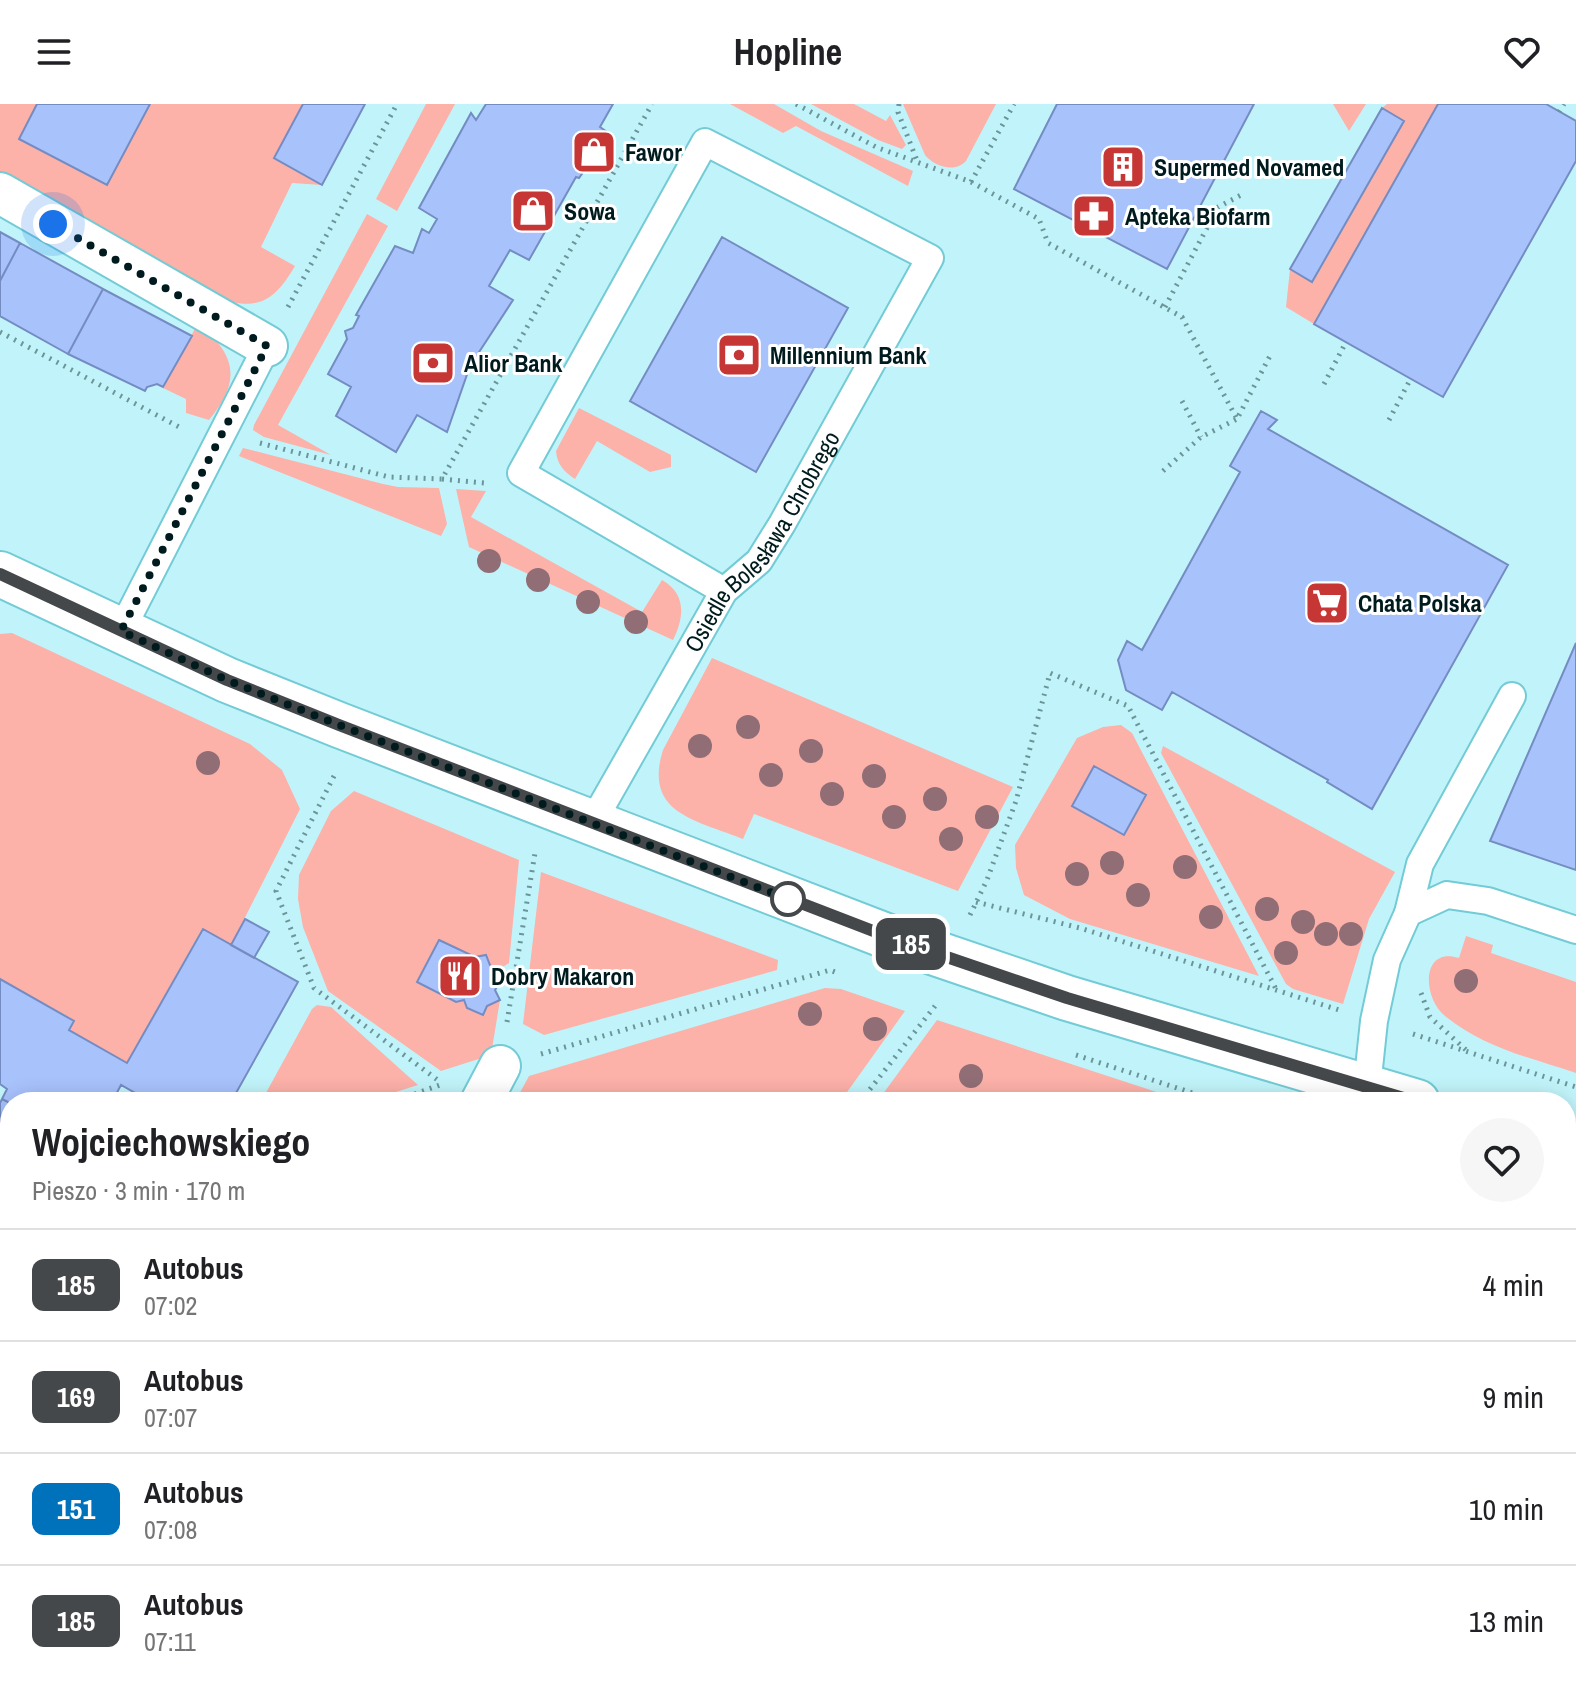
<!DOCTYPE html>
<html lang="pl">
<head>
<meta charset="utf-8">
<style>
	body { margin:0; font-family:"Archivo Narrow",sans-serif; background:#f6f6f6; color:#202124; height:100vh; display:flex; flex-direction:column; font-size:30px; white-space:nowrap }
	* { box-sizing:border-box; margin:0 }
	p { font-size:26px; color:#757577 }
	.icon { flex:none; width:44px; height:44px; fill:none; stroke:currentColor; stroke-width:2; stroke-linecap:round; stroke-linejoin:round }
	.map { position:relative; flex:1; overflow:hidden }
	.sheet { position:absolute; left:0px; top:988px; width:1576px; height:602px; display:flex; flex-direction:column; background:#fff; border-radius:32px 32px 0 0; box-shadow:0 4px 20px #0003 }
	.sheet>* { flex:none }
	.badge { padding:0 16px; border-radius:12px; font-size:28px; line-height:52px }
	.you { position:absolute; width:40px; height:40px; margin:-20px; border:6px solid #fff; border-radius:50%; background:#1a73e8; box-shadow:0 0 0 12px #1a73e833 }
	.map>.badge { position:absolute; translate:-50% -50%; box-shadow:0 0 0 4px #fff }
	.round { display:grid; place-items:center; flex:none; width:84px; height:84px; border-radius:42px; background:#f6f6f6 }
	.overview { display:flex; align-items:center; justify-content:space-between; height:136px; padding:0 32px }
	h1 { font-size:38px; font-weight:700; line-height:60px }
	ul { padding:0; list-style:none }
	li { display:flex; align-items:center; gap:24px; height:112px; padding:0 32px; border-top:2px solid #e0e0e0 }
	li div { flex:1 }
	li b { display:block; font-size:30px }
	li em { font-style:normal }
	li .badge { min-width:88px; font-weight:700; text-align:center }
	header { display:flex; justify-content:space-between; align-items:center; height:104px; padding:0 32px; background:#fff; font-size:36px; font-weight:700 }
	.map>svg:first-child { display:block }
</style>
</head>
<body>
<header><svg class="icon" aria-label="menu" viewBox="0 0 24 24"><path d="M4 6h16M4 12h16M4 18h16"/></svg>Hopline<svg class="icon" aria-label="heart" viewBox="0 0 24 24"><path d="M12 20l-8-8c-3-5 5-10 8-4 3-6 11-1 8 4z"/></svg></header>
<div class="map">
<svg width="1576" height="1589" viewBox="0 0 1576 1589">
	<rect width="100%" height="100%" fill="#c1f4fa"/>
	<path fill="#fcb1a9" d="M0,0H303L322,81L292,79L261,143L295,162C275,196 259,208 219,194L0,74Z
		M426,0H455L397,107L376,95Z
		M730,0H774L821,27L913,67L908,82L796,22L783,29Z
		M811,0H854L886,17L890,11L906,41L902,45L878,36Z
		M903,0H996L966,57C955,69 935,63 925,51Z
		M1333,0H1366L1349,27Z
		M1387,0H1438L1314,220L1286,203L1290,165L1313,178L1404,17L1382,4Z
		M367,110L388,122L278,321L331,351L264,333L253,326L254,321Z
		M198,219C236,251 242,276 209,316L186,309V295L163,284Z
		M579,304L671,351V363L650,368L597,337L575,375C564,368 557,360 556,347Z
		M243,344L383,380L398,383L439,384L447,420L441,432L239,352Z
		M456,385L486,387L471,413L642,508L662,476C687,490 684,514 673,536L469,443Z
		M12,529L250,640L282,666L300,705L231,841L202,825L127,959L69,926L74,916L0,875V530Z
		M712,554L1013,683L958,787L754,710L743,735C697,716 643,710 663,646Z
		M1121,621L1132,629L1259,872L1070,815L1024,791L1016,764L1015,741L1077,634L1103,623Z
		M1163,642L1395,768L1369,815L1343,900L1293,885L1286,880L1161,649Z
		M354,687L519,756L509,859L498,866L439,836L418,878L456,898L464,896L467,904L482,911L487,902L500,896L491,951L441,967L328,887L303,823L298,795L299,771L331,707Z
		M541,768L778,856L777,866L544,931L523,920Z
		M1466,832L1493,841L1491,849L1576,878V969C1528,953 1485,944 1445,912C1422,893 1421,842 1459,854Z
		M825,884L841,885L905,907L840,998H515L529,972Z
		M317,901L331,903L418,981L364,998H261L312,905Z
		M937,916L1187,998H877Z
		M1566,1119L1576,1123V1178L1566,1162Z
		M10,1143V1205L0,1199V1161Z
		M0,1222L10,1227V1307L0,1301Z
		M1566,1415L1576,1431V1526L1568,1532Z
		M10,1488V1580H142L137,1589H0V1506Z
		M237,1580H449L443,1589H236Z
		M612,1580H689L684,1589H608Z
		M727,1580H1158L1174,1589H722Z
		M1415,1580H1542L1537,1589H1410Z"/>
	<path fill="#a8c2fc" stroke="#748cc2" stroke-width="2" d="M37,0H150L107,81L19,35Z
		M303,0H365L322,81L274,54Z
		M486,0H613L600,23L610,30L579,74L576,73L529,156L510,146L489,182L513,196L470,262L447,328L417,311L396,348L336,312L351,283L328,270L347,235L345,227L353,224L359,212L356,211L395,142L413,149L422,125L429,129L437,115L419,104L471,9L476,16Z
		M1057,0H1254L1167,165L1014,85Z
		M1438,0H1546L1576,17V57L1443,293L1314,220Z
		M1382,4L1404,17L1312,178L1290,165Z
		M0,128L20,139L0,177Z
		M722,133L848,204L756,368L630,297Z
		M20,139L103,185L68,250L0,212V177Z
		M103,185L192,232L163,283L157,280L147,283L145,287L68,250Z
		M1261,307L1277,316L1268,325L1508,461L1372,705L1327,678L1328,676L1172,588L1162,606L1126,586L1118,556L1127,537L1142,546L1240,368L1230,362Z
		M1576,539V766L1490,737Z
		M1094,662L1146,691L1124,731L1072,702Z
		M245,815L269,828L254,854L231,841Z
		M203,825L298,878L231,998H151L121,981L112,998L10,999L2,995L7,985L0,980V875L74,917L69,926L127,959Z
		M439,836L475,853L486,851L490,861L498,866L501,877L495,886L500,896L487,902L483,911L467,904L464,896L456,898L417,878Z
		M2,995L10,999V1043L0,1037V999Z
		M10,1330V1488L0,1506V1348Z
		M449,1580H552L547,1589H443Z
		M1306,1580H1347L1350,1582L1346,1589H1301Z
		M1347,1580H1415L1410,1589H1363Z"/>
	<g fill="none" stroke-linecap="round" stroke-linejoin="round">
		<g stroke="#72cbd5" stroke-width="30">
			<g id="service">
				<path d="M121,527L267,242"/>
				<path id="s1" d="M592,719L724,487L759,457L782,420L930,154L705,38L521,369L724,487"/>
				<path d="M1408,809L1420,760L1512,592"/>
				<path d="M1367,983L1374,917L1387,856L1408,809L1447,791L1488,797L1576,826"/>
				<path d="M0,1071L10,1076"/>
				<path d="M1201,1580L1217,1589"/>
				<path d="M699,1589L704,1580"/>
			</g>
		</g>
		<g stroke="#72cbd5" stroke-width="44">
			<path id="pedestrian" d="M0,89L267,242
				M481,998L500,962
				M159,1589L164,1580"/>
		</g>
		<g stroke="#72cbd5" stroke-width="48">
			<path id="tertiary" d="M0,470L227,576L339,621L894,835L1067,894L1417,998
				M1566,1042L1576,1045"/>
		</g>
		<path stroke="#6c9599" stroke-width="5" stroke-dasharray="2 6" stroke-linecap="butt" d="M796,0L876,43L971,78L1039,115L1048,139L1182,213L1237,315L1272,248
			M899,0L898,8L918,59
			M1559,8L1564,0
			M971,78L1014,0
			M288,203L397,0
			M1165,203L1218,103L1245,89
			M0,228L183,325
			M1324,280L1346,238
			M1182,297L1201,333
			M1389,316L1411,274
			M260,339L389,373L442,375L652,0
			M1163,367L1201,333L1237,315
			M442,375L485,379
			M334,672L276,787L314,884L439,977
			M976,798L1080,824L1339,906
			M970,811L987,776L1016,697L1050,569L1128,602L1276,885
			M1421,889L1430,913L1466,946
			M507,918L535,749
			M1413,930L1576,983
			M541,950L830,866L835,868
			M1076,951L1220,998
			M392,998L440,981
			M860,998L935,902
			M1566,1107L1576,1110
			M0,1135L10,1118
			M0,1209L10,1215
			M0,1315L10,1321
			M1566,1408L1576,1423
			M1566,1553L1576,1536
			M1564,1580V1589
			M223,1589L224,1580
			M599,1589L603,1580
			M964,1589L965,1580
			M1546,1589L1551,1580"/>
		<use href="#service" stroke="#fff" stroke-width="26"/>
		<use href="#pedestrian" stroke="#fff" stroke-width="40"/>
		<use href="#tertiary" stroke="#fff" stroke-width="44"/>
	</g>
	<g fill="#916e75">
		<circle cx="489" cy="457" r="12"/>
		<circle cx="538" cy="476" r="12"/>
		<circle cx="588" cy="498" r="12"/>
		<circle cx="636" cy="518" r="12"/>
		<circle cx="748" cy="623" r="12"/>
		<circle cx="700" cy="642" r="12"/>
		<circle cx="811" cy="647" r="12"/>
		<circle cx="208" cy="659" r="12"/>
		<circle cx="771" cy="671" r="12"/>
		<circle cx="874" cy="672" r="12"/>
		<circle cx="832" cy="690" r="12"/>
		<circle cx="935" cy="695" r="12"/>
		<circle cx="894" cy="713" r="12"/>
		<circle cx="987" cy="713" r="12"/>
		<circle cx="951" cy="735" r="12"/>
		<circle cx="1112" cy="759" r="12"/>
		<circle cx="1185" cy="763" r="12"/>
		<circle cx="1077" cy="770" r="12"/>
		<circle cx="1138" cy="791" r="12"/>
		<circle cx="1267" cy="805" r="12"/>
		<circle cx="1211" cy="813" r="12"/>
		<circle cx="1303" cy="818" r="12"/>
		<circle cx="1326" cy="830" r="12"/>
		<circle cx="1351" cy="830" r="12"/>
		<circle cx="1286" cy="849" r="12"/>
		<circle cx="1466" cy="877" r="12"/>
		<circle cx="810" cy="910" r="12"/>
		<circle cx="875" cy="925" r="12"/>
		<circle cx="971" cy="972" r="12"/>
	</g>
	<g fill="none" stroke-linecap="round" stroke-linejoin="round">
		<g stroke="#fff" stroke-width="18">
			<path id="line" d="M0,470L227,576L339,621L894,835L1067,894L1417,998"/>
		</g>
		<use href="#line" stroke="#45484a" stroke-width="12"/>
		<path stroke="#001b1e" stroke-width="8" stroke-dasharray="0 14.4" d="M53,120L267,242L121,527L227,576L339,621L788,795"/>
	</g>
	<defs>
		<g id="shop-square" transform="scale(2.3)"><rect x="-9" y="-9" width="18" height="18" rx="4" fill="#c53635" stroke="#fff"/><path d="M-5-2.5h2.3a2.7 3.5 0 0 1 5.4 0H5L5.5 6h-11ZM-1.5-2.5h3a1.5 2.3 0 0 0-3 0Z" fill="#fff"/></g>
		<g id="building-square" transform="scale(2.3)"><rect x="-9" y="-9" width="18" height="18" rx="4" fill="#c53635" stroke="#fff"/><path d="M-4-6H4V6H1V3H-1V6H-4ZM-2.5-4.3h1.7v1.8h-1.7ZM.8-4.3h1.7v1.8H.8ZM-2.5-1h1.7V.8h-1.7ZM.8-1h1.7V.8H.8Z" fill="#fff"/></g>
		<g id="pharmacy-square" transform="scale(2.3)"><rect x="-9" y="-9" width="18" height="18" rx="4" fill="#c53635" stroke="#fff"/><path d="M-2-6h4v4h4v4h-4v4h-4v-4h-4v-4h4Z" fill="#fff"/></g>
		<g id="bank-square" transform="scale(2.3)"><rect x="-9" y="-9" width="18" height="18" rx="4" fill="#c53635" stroke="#fff"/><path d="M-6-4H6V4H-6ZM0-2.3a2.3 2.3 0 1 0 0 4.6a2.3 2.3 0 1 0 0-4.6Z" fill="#fff"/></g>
		<g id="supermarket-square" transform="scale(2.3)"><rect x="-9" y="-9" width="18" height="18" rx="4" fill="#c53635" stroke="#fff"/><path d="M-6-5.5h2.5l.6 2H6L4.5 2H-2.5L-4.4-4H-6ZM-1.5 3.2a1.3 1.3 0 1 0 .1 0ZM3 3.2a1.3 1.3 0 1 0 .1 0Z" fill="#fff"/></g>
		<g id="restaurant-square" transform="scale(2.3)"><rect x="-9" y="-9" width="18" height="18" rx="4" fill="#c53635" stroke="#fff"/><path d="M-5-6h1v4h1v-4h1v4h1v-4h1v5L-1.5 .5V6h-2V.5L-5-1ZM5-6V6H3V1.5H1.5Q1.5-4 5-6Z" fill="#fff"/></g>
	</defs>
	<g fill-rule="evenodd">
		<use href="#shop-square" x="594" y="48"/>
		<use href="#building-square" x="1123" y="63"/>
		<use href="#shop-square" x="533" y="107"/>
		<use href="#pharmacy-square" x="1094" y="112"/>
		<use href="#bank-square" x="739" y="251"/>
		<use href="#bank-square" x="433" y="259"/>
		<use href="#supermarket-square" x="1327" y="499"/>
		<use href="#restaurant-square" x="460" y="872"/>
	</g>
	<circle fill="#fff" stroke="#45484a" stroke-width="4" cx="788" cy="795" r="16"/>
	<g text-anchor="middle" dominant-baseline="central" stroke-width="6" stroke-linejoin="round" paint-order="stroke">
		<g font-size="24" font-weight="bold" fill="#001b1e" stroke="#fff" text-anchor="start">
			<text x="625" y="48">Fawor</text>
			<text x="1154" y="63">Supermed Novamed</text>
			<text x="564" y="107">Sowa</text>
			<text x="1125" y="112">Apteka Biofarm</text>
			<text x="770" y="251">Millennium Bank</text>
			<text x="464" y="259">Alior Bank</text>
			<text x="1358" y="499">Chata Polska</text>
			<text x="491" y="872">Dobry Makaron</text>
		</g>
		<g font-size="24" fill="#001b1e" stroke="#fff">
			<text stroke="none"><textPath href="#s1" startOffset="330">Osiedle Bolesława Chrobrego</textPath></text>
		</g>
	</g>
</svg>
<div class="you" style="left:53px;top:120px"></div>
<b class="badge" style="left:911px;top:840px;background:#45484a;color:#fff">185</b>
<section class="sheet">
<div class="overview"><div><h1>Wojciechowskiego</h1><p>Pieszo · 3 min · 170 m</p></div><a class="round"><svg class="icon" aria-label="heart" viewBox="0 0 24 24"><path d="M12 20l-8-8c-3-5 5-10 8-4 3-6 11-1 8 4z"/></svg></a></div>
<ul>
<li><span class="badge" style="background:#45484a;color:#fff">185</span><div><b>Autobus</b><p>07:02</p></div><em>4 min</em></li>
<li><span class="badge" style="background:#45484a;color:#fff">169</span><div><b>Autobus</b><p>07:07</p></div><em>9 min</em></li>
<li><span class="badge" style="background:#0072bc;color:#fff">151</span><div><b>Autobus</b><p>07:08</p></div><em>10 min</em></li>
<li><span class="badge" style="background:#45484a;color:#fff">185</span><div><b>Autobus</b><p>07:11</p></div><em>13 min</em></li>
</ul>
</section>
</div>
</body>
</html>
